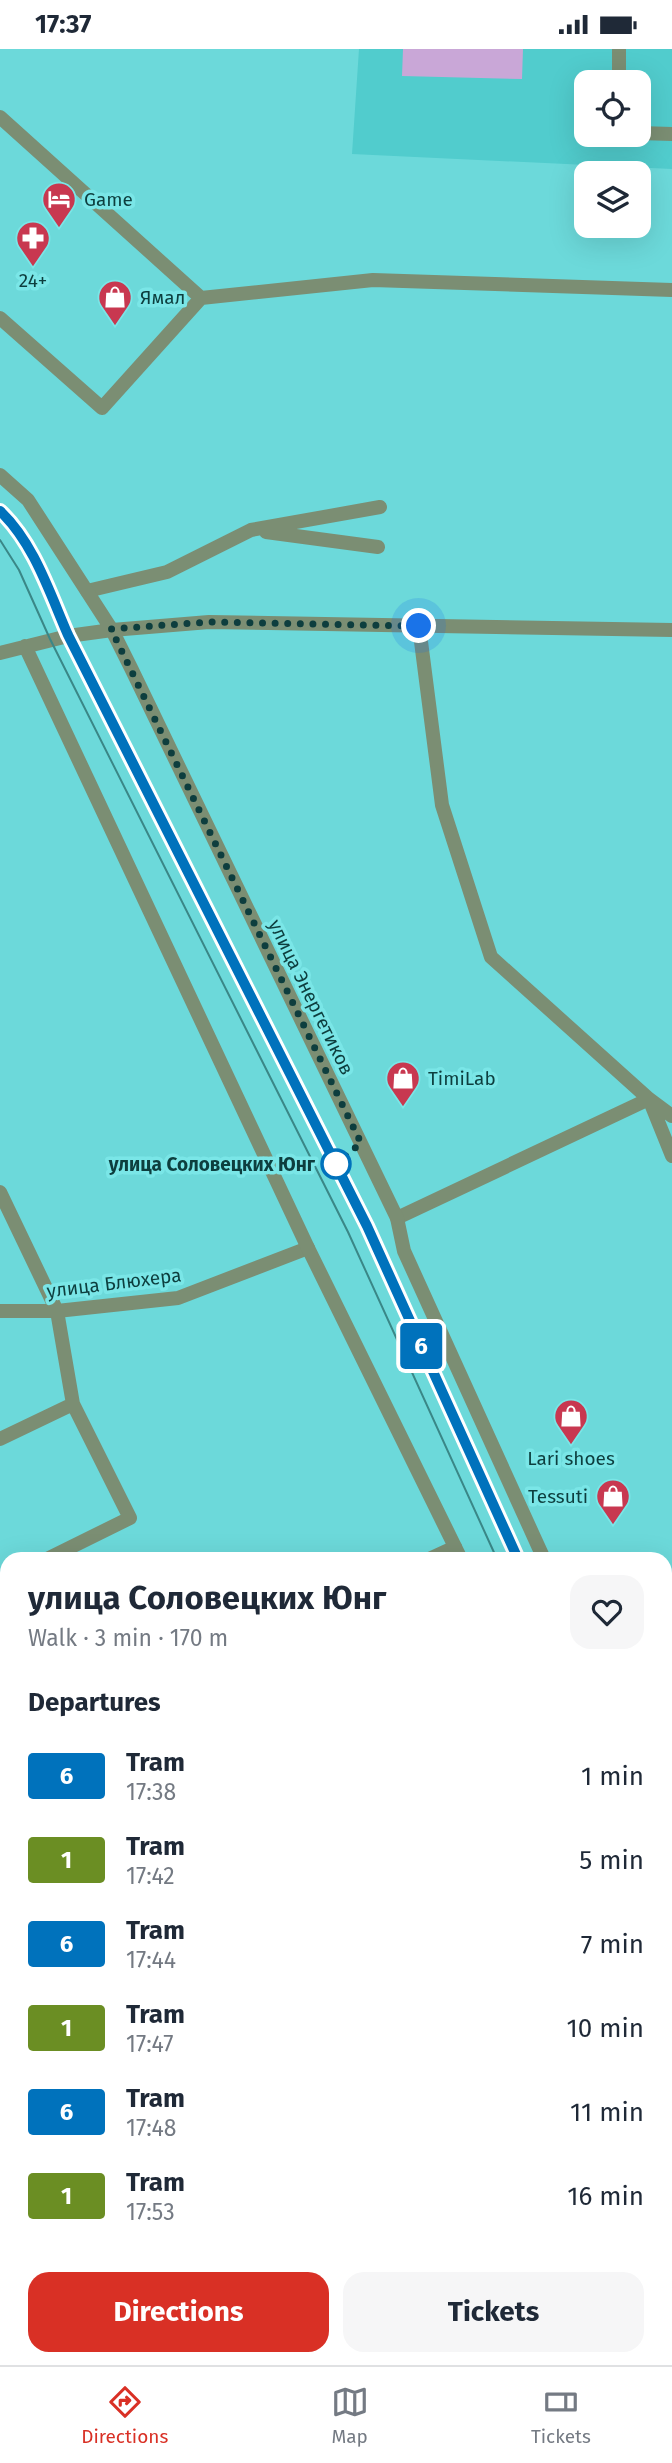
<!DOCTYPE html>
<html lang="en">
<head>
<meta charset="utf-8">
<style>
	body { margin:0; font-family:"Fira Sans",sans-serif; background:#f6f6f7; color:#1f2937; height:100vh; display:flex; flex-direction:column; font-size:26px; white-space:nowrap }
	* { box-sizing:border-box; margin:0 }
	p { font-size:23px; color:#747a83 }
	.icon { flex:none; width:38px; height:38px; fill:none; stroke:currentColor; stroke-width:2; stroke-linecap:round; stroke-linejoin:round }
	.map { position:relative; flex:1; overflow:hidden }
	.drawer { position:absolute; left:0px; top:1503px; width:672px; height:814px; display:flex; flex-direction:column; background:#fff; border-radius:21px 21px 0 0; box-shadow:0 7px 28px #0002 }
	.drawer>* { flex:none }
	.badge { padding:0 14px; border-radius:5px; font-size:24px; line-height:46px }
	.controls { position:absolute; left:574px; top:21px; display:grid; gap:14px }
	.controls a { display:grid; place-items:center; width:77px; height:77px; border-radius:14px; background:#fff; box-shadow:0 7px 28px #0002; font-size:35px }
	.you { position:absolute; width:35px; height:35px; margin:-18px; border:5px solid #fff; border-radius:50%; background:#1a73e8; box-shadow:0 0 0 10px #1a73e833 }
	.map>.badge { position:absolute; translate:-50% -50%; box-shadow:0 0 0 4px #fff }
	h2 { padding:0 28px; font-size:26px; line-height:63px }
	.round { display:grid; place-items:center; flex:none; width:74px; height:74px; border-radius:21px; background:#f6f6f7 }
	.summary { display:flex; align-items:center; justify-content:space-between; height:119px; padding:0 28px }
	h1 { font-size:33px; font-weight:700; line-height:52px }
	.button { display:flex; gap:14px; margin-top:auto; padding:14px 28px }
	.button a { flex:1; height:80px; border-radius:21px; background:#d93025; color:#fff; font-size:28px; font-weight:700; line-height:80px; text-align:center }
	.button a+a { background:#f6f6f7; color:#1f2937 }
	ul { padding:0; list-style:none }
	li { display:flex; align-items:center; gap:21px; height:84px; padding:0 28px }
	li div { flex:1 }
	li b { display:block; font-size:26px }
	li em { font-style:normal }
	li .badge { min-width:77px; font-weight:700; text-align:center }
	.status { display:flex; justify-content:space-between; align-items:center; height:49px; padding:0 35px; background:#fff; direction:ltr }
	.status svg { height:19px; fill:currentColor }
	.menu { display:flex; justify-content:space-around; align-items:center; height:98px; border-top:2px solid #e0e1e3; background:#fff; font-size:19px; color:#747a83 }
	.menu a { display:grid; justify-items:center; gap:4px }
	.menu .selected { color:#d93025 }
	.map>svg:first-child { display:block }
</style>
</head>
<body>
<div class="status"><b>17:37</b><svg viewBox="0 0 49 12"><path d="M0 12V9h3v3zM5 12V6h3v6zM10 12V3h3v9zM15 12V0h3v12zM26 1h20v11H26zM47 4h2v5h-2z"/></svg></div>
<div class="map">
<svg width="672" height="2316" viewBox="0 0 672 2316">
	<rect width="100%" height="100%" fill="#6cd9da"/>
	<path fill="#51cccd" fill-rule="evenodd" d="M359,0H672V120L352,105ZM586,33H639V86H586Z"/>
	<path fill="#c9a7d7" d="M403,0H523L522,30L402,27Z
		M7,1961V2069L0,2082V1965Z
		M672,1977V2168L665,2171V1981Z
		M7,2307V2310H400L387,2316H0V2310Z"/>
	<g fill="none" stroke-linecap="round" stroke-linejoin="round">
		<path stroke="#7b8e73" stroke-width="14" d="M619,0V33
			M0,68L201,249L102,359L0,269
			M639,84L672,85
			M201,249L373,231L672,241
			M266,483L378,498
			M87,542L167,523L251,481L380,458
			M419,577L442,756L491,908L649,1050L672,1067
			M0,1143L57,1262L73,1355L130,1469L47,1510
			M397,1169L649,1050L672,1107
			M0,1262H57L178,1249L308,1199
			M0,1390L73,1355
			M429,1510L455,1498
			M0,1533L7,1530
			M0,1712L7,1709
			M0,1939L7,1936"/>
		<path stroke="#7b8e73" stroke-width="14" d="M0,426L28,451L112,581L131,619L397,1169L404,1202L544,1510
			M25,597L308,1199L461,1510
			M0,604L68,587L112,581L209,573L672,581
			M665,1778L672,1794"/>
		<path stroke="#58734b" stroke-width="14" d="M665,1943L672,1940
			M665,2221L672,2218
			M0,2264L7,2260
			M461,2316L474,2310"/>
		<path stroke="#3a8787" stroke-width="2" d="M0,462C34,494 50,545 68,587L367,1177L518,1510
			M0,491L19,521L50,590L348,1183L497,1510
			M665,1833L672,1843
			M665,1862L672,1873"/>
	</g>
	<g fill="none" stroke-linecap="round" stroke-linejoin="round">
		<g stroke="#fff" stroke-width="16">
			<path id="line" d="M0,462C34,494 50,545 68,586L367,1177L518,1510"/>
		</g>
		<use href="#line" stroke="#0072bc" stroke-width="10"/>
		<path stroke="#0d3e3e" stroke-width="7" stroke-dasharray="0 12.6" d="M336,1115L361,1094L111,580L209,573L419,577"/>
	</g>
	<defs>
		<g id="hotel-pin" transform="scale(1.75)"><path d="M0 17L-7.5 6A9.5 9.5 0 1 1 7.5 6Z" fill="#c83850" stroke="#7ae6e7"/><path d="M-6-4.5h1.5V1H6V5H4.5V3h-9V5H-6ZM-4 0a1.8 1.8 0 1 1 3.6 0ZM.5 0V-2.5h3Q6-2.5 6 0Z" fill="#fff"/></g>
		<g id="pharmacy-pin" transform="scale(1.75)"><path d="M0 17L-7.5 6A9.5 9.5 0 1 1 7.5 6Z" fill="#c83850" stroke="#7ae6e7"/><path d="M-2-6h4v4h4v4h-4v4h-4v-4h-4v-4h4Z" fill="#fff"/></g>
		<g id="shop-pin" transform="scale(1.75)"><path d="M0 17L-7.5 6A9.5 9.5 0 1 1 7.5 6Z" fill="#c83850" stroke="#7ae6e7"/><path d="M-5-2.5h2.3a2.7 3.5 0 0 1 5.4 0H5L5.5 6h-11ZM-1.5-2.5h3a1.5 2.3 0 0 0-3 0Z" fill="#fff"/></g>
	</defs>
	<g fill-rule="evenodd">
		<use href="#hotel-pin" x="59" y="150"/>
		<use href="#pharmacy-pin" x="33" y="189"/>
		<use href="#shop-pin" x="115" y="248"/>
		<use href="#shop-pin" x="403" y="1029"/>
		<use href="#shop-pin" x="571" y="1367"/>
		<use href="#shop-pin" x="613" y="1447"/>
	</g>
	<circle fill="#fff" stroke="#0072bc" stroke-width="3.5" cx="336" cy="1115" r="14"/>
	<g text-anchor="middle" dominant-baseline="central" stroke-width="7" stroke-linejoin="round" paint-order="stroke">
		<g font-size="19" fill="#0d3e3e" stroke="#7ae6e7" text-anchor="start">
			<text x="84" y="150">Game</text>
			<text x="33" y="231" text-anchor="middle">24+</text>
			<text x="140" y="248">Ямал</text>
			<text x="428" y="1029">TimiLab</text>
			<text x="571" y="1409" text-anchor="middle">Lari shoes</text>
			<text x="588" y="1447" text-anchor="end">Tessuti</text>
		</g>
		<g font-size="19" fill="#0d3e3e" stroke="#7ae6e7">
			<text transform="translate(311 948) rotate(64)">улица Энергетиков</text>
			<text transform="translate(114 1234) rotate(-7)">улица Блюхера</text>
		</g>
		<g font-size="19" font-weight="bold" fill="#0d3e3e" stroke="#7ae6e7" text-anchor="end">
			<text x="315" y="1115">улица Соловецких Юнг</text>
		</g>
	</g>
</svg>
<div class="controls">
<a><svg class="icon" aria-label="locate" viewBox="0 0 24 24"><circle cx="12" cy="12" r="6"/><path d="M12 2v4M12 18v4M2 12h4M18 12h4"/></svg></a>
<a><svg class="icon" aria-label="layers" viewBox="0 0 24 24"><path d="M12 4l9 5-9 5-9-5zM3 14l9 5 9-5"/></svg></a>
</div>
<div class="you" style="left:419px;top:577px"></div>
<b class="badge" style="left:421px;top:1297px;background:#0072bc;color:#fff">6</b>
<section class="drawer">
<div class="summary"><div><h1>улица Соловецких Юнг</h1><p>Walk · 3 min · 170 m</p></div><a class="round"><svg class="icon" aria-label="heart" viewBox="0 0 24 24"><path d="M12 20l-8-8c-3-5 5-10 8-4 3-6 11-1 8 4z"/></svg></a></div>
<h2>Departures</h2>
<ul>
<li><span class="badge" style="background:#0072bc;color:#fff">6</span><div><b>Tram</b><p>17:38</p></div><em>1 min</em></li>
<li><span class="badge" style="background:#6b8e23;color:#fff">1</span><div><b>Tram</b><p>17:42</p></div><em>5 min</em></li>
<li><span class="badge" style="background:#0072bc;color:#fff">6</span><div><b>Tram</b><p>17:44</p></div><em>7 min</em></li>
<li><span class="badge" style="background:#6b8e23;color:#fff">1</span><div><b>Tram</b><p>17:47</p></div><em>10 min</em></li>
<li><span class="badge" style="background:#0072bc;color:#fff">6</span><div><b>Tram</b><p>17:48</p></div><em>11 min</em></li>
<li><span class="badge" style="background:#6b8e23;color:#fff">1</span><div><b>Tram</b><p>17:53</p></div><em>16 min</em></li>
</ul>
<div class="button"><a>Directions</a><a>Tickets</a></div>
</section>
</div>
<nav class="menu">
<a class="selected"><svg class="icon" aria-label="directions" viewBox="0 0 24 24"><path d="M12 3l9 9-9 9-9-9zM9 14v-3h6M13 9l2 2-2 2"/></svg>Directions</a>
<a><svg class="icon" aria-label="map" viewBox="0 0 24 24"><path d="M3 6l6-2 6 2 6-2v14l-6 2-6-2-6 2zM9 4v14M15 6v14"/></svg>Map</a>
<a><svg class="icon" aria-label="tickets" viewBox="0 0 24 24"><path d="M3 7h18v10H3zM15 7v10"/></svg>Tickets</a>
</nav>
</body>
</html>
